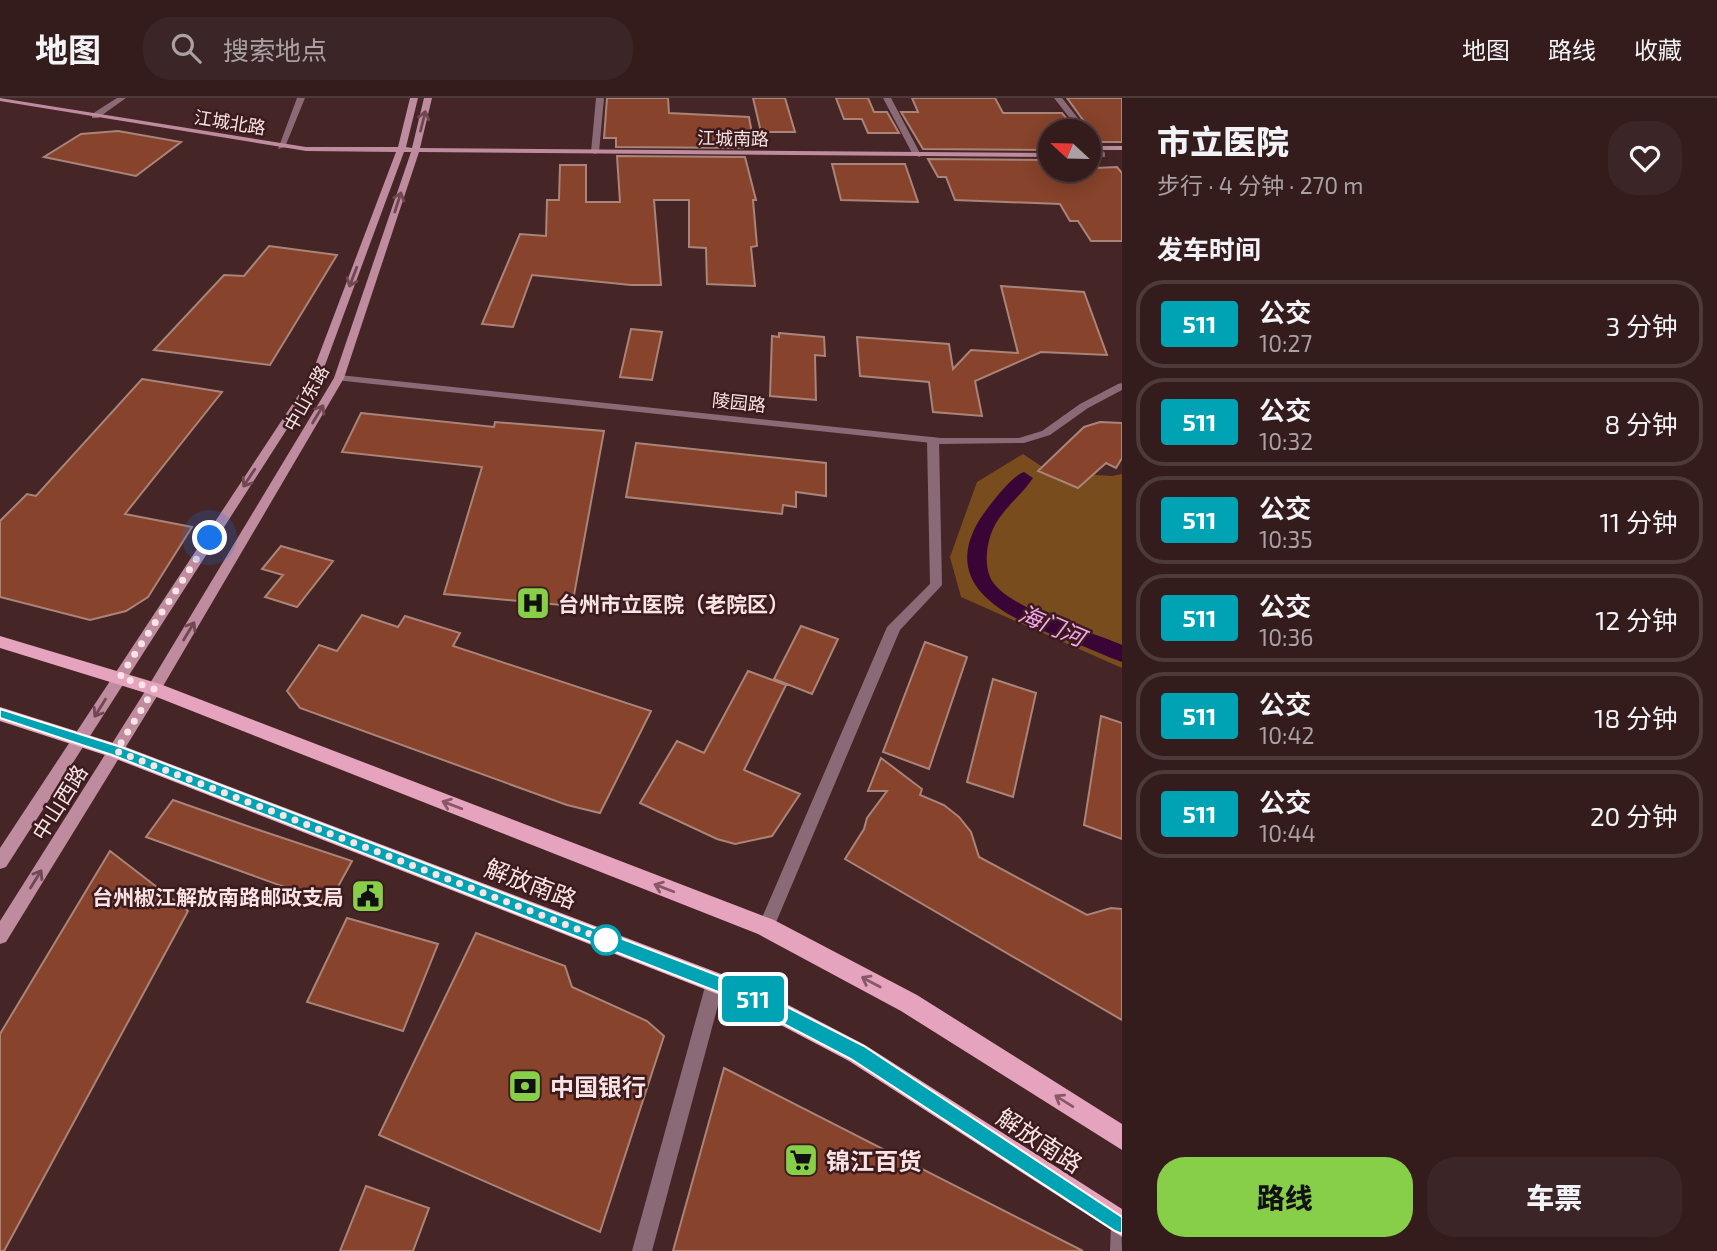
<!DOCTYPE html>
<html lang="zh">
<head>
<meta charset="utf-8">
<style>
	body { margin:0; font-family:"Exo 2","Noto Sans SC",sans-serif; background:#3c2526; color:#f1f3f6; height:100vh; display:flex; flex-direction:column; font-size:26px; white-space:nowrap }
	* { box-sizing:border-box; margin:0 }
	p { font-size:23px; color:#a9a1a4 }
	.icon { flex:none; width:38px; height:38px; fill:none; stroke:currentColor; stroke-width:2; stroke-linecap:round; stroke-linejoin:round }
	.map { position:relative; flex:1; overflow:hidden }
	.details { display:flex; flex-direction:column; background:#341c1d; width:595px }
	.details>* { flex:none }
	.badge { padding:0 14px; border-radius:5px; font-size:24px; line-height:46px }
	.needle { width:46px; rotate:292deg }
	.fabs { position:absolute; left:1038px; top:21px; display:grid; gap:14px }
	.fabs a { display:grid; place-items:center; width:63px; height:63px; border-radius:50%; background:#341c1d; box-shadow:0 4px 18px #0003,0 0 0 2px #4e3a3b; font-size:35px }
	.you { position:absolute; width:35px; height:35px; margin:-18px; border:5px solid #fff; border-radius:50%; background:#1a73e8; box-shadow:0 0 0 10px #1a73e833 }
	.map>.badge { position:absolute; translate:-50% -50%; box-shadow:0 0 0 4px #fff }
	h2 { padding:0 35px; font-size:26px; line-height:63px }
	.round { display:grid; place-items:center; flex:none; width:74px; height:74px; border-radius:28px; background:#3c2526 }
	.overview { display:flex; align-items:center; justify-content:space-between; height:119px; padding:0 35px }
	h1 { font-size:33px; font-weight:800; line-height:52px }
	.button { display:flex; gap:14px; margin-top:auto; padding:14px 35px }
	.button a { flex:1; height:80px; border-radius:28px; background:#88cf49; color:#111; font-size:28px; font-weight:800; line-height:80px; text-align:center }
	.button a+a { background:#3c2526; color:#f1f3f6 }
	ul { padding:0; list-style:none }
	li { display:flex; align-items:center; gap:21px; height:88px; margin:0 14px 10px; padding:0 21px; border:4px solid #4e3a3b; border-radius:28px }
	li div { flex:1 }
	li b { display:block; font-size:26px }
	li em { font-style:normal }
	li .badge { min-width:77px; font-weight:700; text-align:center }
	header { display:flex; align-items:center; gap:42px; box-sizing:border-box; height:98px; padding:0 35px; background:#341c1d; border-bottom:2px solid #4e3a3b }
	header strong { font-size:33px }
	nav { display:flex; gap:38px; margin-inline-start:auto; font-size:24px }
	.search { width:490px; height:63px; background:#3c2526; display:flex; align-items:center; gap:18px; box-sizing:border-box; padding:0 24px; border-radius:28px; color:#a9a1a4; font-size:26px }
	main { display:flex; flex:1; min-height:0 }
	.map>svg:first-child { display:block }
</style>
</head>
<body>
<header>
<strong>地图</strong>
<div class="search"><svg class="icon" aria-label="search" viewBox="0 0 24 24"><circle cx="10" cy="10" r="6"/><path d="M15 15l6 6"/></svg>搜索地点</div>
<nav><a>地图</a><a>路线</a><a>收藏</a></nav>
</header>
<main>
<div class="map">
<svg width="1122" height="1153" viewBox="0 0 1122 1153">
	<rect width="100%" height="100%" fill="#462527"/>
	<path fill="#794c1e" d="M1023,356L1050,374L1112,378L1122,376V570L961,499L950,459L977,384Z"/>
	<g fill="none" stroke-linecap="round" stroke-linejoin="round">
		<path fill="#380536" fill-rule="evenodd" d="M1024,374L1033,380C1021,398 1002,411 993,431C987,444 984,465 990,479C1003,510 1091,533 1122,547V564C1105,558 1089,550 1072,544C1019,524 935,494 980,421C988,409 1011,378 1024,374Z"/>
	</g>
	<path fill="#87432b" stroke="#aa8478" stroke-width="2" d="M607,0H668L669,15L749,19L753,41L740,40L743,50L616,49V40H604Z
		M753,0H785L795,34H761Z
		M836,0H868L874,14H887L899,35H868L862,21H844Z
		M912,0H995L1003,15H1062L1077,33H1050V52L923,51L901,14H918Z
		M1067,0H1122V44H1099Z
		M118,33L181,44L136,78L44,59L81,36Z
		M617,58L745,59L756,102H753L757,148L751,149L755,188L707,186L706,150L689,149V102H654L661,187H631L532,177L513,229L482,226L520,136L546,138L547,102H559L560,67H586V104H620Z
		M928,61L1050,62V72L1117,69L1122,75V143H1091L1078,123H1070L1060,106L955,102L946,79H938Z
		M832,66H905L918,104L841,102Z
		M269,148L337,157L270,267L154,252L224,177L244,178Z
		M1001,188L1084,194L1107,257L1041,254L975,283L982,318L933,314L929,284L860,278L857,239L949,246L953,271L971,252L1018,255Z
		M631,231L662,234L652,282L620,279Z
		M779,235L824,239L825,258L815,257L816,302L770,298L772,238L779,239Z
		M142,281L222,294L125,416L192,429L148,499L126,513L90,522L0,499V423L27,396L36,398Z
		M361,315L494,329L495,324L604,333L572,508L444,496L482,369L342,354Z
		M1100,324L1122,325V360L1116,370L1106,365L1078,390L1038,373L1084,329Z
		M636,345L826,365V398L796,394V409L783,407L782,416L626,399Z
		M281,448L333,463L297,509L265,499L283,477L262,471Z
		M362,517L398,529L405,518L460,535L453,548L651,613L600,715L567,707L300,610L287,593L319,547L337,553Z
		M801,528L838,541L812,596L774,581Z
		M925,544L967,559L929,671L883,654Z
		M748,573L786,587L744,672L800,696L772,738L735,746L717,741L640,705L677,643L704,655Z
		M993,581L1036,595L1013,699L967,684Z
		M1101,618L1122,625V741L1084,727Z
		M881,660L922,691L920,697L944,707L959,719L971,734L979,759L1087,817L1111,810L1122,811V922L845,761L864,731L867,720L887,693H868Z
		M173,702L250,729L352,763L329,805L146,739Z
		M110,753L188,813L4,1153H0V936Z
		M347,820L438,846L403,933L307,904Z
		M476,835L565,868L572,889L647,923L664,938L600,1134L379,1037Z
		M724,970L1083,1153H673Z
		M366,1088L429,1110L413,1153H340Z"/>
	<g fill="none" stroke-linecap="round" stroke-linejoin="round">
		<path fill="#8b6a77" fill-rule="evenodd" d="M117,0H126L98,20H92V16Z
			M297,0H305L285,49L278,51Z
			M596,0H604L599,54L595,56L591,54Z
			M883,0H891L921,57L920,59L913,57Z
			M1054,0H1062L1088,33H1080Z
			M1088,37L1105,55V59H1099L1088,45Z
			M933,339L939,342L942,487L900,532L774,829L772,835L766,837L760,835L758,829L887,529L930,486L927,342Z
			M715,876L721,879L724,885L652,1153H632L706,885L709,879Z
			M1121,1116L1122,1153H1110L1111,1126L1114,1119Z"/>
		<path fill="#8b6a77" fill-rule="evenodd" d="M339,277L941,340H1019L1042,333L1080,306L1118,286L1122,285V292L1088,310L1050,337L1024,345L941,346L335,282L334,280Z"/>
		<path fill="#be8b9f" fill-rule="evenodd" d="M0,0L306,49H398L410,0H418L406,49L412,50L424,0H432L420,50L1050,55V59L419,54L344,280L159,595L6,844L0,846V823L149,587L334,280L411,54H404L321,278L6,769L0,771V750L311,278L396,54L306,53L0,3Z
			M1088,48H1122V52H1088Z"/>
		<path fill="#e5a3be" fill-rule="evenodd" d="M0,538L160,586L774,822L917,897L1122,1026V1052L901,913L758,836L149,596L0,550Z
			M0,609L123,648L750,887L865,947L1122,1111V1139L849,963L735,903L111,659L0,623Z"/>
	</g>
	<defs><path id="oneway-shaft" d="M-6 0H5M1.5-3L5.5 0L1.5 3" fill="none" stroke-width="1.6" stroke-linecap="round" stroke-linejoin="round" transform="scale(1.75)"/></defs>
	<g stroke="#6f4852">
		<use href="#oneway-shaft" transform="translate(423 23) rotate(-76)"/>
		<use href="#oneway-shaft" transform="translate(398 104) rotate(-72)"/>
		<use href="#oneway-shaft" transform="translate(353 179) rotate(111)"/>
		<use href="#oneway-shaft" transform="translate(318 316) rotate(-59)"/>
		<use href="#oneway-shaft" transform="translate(249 380) rotate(123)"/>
		<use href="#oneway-shaft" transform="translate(189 533) rotate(-59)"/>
		<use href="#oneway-shaft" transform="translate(100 610) rotate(122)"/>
		<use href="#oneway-shaft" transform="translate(36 781) rotate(-58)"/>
	</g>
	<g stroke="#885866">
		<use href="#oneway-shaft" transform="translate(452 707) rotate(-159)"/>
		<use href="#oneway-shaft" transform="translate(664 790) rotate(-159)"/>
		<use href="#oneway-shaft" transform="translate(871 884) rotate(-152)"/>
		<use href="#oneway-shaft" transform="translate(1064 1003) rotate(-148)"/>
	</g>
	<path fill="#00a3b4" stroke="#fff" stroke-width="2" d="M0,611L121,649L748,889L864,948L1122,1119V1136L1115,1133L851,961L736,901L112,657L0,620Z"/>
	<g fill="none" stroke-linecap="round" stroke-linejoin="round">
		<path stroke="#fae3e4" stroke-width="7" stroke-dasharray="0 12.6" d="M210,440L120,579L154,591L116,653L611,844L606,842"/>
	</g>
	<defs>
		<g id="hospital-square" transform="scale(1.75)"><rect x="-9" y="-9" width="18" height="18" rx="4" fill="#88cf49" stroke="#3b1b1e"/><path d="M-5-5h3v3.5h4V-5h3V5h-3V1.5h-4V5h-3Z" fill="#111"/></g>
		<g id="civic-square" transform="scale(1.75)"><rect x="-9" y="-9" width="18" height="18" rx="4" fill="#88cf49" stroke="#3b1b1e"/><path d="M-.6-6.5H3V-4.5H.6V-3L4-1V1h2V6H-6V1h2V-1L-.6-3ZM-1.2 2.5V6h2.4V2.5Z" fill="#111"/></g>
		<g id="bank-square" transform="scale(1.75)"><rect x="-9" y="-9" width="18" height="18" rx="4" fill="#88cf49" stroke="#3b1b1e"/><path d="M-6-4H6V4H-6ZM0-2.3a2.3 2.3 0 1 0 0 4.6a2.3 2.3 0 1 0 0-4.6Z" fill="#111"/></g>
		<g id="supermarket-square" transform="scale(1.75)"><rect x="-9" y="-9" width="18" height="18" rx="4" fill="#88cf49" stroke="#3b1b1e"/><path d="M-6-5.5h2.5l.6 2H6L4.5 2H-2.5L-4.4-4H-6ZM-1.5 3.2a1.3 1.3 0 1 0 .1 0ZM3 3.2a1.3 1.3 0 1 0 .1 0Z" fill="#111"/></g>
	</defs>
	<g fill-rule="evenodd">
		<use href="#hospital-square" x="533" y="505"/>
		<use href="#civic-square" x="368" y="798"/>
		<use href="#bank-square" x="525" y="988"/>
		<use href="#supermarket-square" x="801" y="1062"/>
	</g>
	<circle fill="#fff" stroke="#00a3b4" stroke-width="3.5" cx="606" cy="842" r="14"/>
	<g text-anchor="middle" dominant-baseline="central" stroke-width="5" stroke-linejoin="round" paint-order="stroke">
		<g font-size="18" fill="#fae3e4" stroke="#3b1b1e">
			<text transform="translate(230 24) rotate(9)">江城北路</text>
			<text transform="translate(733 40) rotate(1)">江城南路</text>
			<text transform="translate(306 300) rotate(-61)">中山东路</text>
			<text transform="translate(739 304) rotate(6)">陵园路</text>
		</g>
		<g font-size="21" font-weight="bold" fill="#fae3e4" stroke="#3b1b1e" text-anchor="start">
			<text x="558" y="505">台州市立医院（老院区）</text>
			<text x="344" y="798" text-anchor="end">台州椒江解放南路邮政支局</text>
		</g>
		<g font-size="21" fill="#fae3e4" stroke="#3b1b1e">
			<text transform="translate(59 704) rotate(-58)">中山西路</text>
		</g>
		<g font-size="23" font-style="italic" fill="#f5a6ee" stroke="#3b1b1e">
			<text transform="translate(1052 527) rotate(23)">海门河</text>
		</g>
		<g font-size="24" fill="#fae3e4" stroke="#3b1b1e">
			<text transform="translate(531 785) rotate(21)">解放南路</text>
			<text transform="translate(1040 1042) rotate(33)">解放南路</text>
		</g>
		<g font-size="24" font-weight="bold" fill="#fae3e4" stroke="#3b1b1e" text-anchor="start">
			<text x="550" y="988">中国银行</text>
			<text x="826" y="1062">锦江百货</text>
		</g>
	</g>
</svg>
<div class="fabs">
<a><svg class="needle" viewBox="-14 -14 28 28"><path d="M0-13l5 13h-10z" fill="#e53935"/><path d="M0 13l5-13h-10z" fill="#a9a1a4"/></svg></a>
</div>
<div class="you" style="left:210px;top:440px"></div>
<b class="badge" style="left:753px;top:901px;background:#00a3b4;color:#fff">511</b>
</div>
<section class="details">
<div class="overview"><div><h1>市立医院</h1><p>步行 · 4 分钟 · 270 m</p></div><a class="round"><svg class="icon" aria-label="heart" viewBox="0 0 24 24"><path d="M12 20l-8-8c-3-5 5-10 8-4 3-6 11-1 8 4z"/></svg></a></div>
<h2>发车时间</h2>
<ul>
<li><span class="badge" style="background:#00a3b4;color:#fff">511</span><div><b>公交</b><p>10:27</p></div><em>3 分钟</em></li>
<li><span class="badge" style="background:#00a3b4;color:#fff">511</span><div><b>公交</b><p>10:32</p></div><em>8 分钟</em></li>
<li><span class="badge" style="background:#00a3b4;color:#fff">511</span><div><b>公交</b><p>10:35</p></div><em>11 分钟</em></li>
<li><span class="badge" style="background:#00a3b4;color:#fff">511</span><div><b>公交</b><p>10:36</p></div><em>12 分钟</em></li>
<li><span class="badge" style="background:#00a3b4;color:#fff">511</span><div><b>公交</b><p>10:42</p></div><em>18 分钟</em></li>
<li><span class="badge" style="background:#00a3b4;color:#fff">511</span><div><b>公交</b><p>10:44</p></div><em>20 分钟</em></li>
</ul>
<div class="button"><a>路线</a><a>车票</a></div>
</section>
</main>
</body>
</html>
